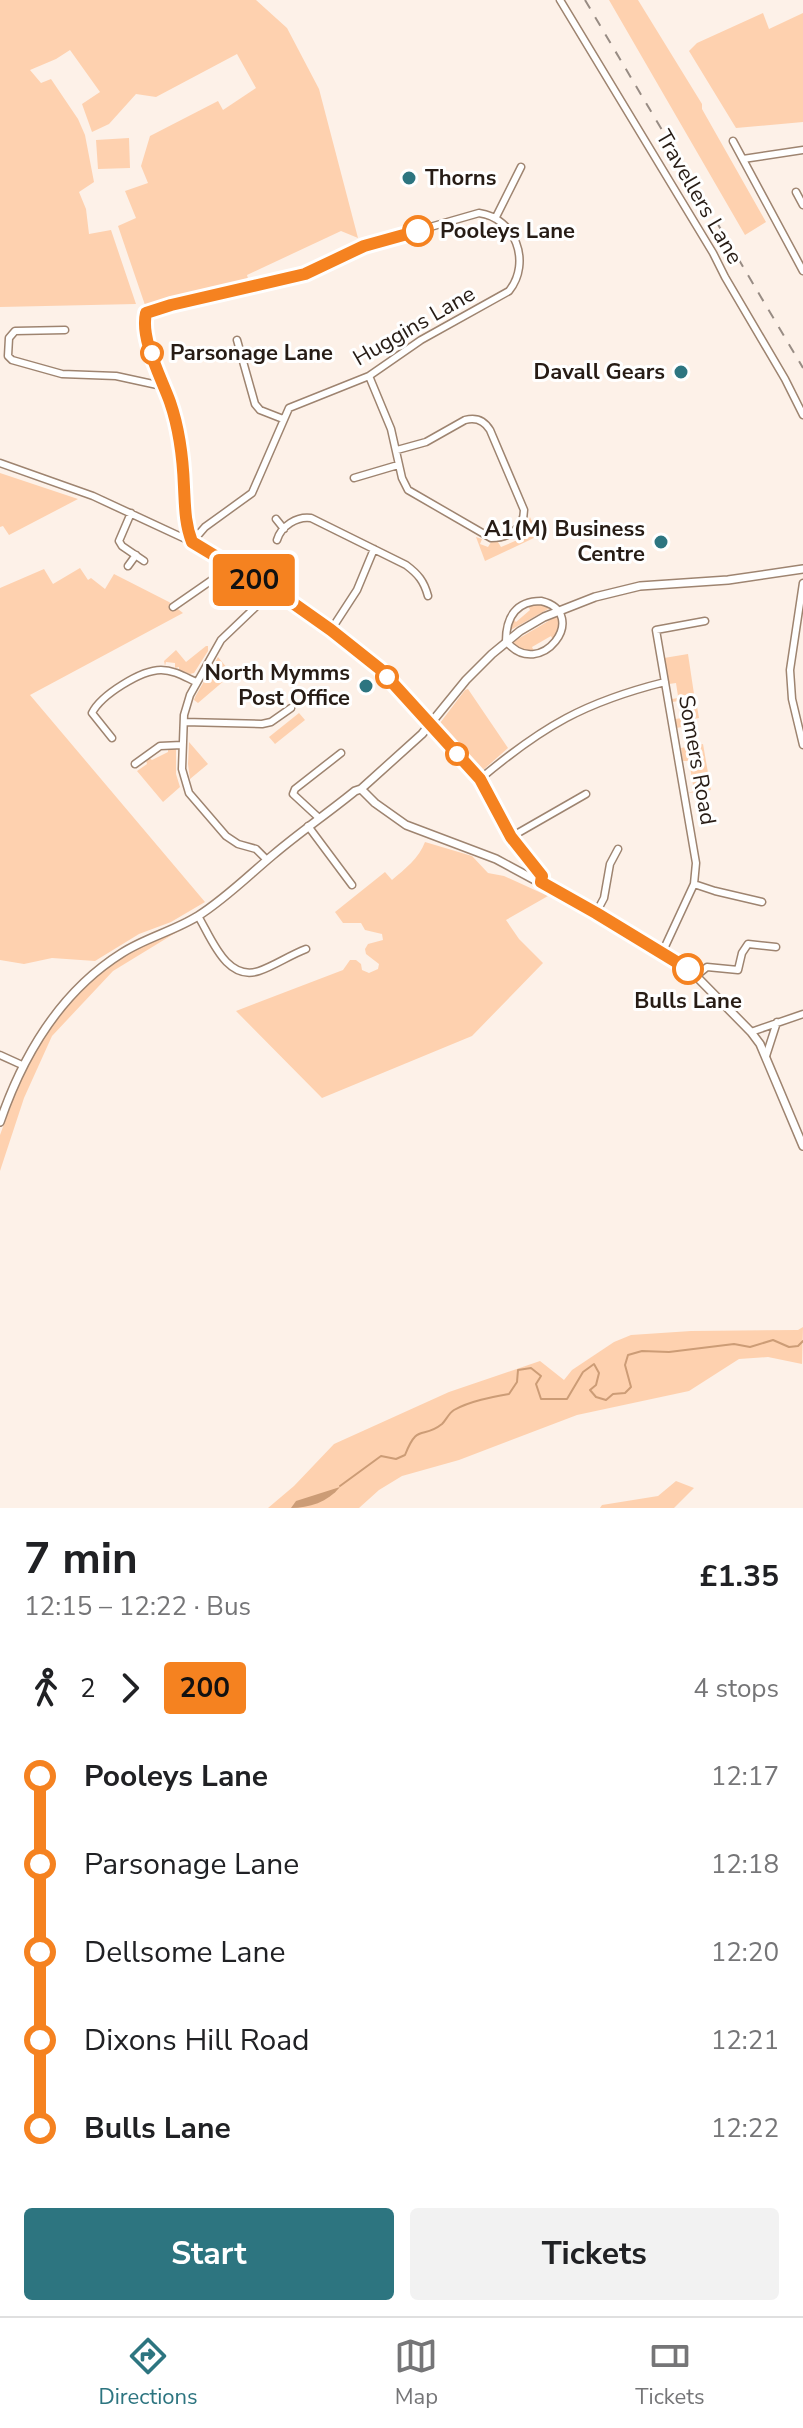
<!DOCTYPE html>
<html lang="en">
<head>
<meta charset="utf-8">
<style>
	body { margin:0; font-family:"Nunito Sans",sans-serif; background:#f2f2f2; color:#202124; height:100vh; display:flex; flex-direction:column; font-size:30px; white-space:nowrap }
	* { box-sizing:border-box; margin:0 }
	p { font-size:26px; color:#757577 }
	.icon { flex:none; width:44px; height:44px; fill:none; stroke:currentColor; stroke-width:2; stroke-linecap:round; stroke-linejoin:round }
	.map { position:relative; height:1508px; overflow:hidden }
	.sheet { display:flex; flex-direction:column; background:#fff; flex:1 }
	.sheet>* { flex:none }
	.badge { padding:0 16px; border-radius:6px; font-size:28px; line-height:52px }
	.map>.badge { position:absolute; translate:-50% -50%; box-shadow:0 0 0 4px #fff }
	.legs { display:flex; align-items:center; gap:12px; height:88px; padding:0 24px; font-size:26px }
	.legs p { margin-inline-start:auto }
	.headline { display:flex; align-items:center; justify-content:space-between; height:136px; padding:0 24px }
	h1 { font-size:44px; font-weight:700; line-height:60px }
	.primary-button { display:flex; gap:16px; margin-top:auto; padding:16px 24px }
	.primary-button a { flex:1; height:92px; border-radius:8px; background:#2d7580; color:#fff; font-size:32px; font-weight:700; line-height:92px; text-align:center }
	.primary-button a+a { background:#f2f2f2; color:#202124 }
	ul { padding:0 24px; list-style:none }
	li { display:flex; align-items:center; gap:28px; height:88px; font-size:30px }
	li i { display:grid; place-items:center; width:12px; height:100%; margin:0 10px; background:currentColor }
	li i::after { content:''; width:20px; height:20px; margin:-10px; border:6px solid; border-radius:50%; background:#fff }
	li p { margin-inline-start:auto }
	li:first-child i { background:linear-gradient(#0000 50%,currentColor 0) }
	li:last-child i { background:linear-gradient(currentColor 50%,#0000 0) }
	.dock { display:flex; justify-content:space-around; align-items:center; height:112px; border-top:2px solid #e0e0e0; background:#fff; font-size:22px; color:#757577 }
	.dock a { display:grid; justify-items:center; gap:4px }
	.dock .on { color:#2d7580 }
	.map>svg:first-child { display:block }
</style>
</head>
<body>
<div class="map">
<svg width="803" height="1508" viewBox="0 0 803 1508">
	<rect width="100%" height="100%" fill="#fdf1e8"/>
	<path fill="#fed1af" d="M0,0H256L287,28L319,89L358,238L341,231L247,275L249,282L145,305L118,226L136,218L125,191L148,183L141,166L150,136L218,101L223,110L256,88L237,54L156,97L136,94L109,124L92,132L82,104L100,92L70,50L56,59L30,70L41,83L51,79L78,119L85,135L94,182L79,192L86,209L89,234L111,230L136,304L0,307Z
		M609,0H638L702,104V109L766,222L745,235Z
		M763,13L769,29L803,13V122L736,128L689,51L697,43Z
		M129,138L130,168L98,169L96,140Z
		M0,473L78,499L9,535L3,526L0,527Z
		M530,517L538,536L485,561L476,537L482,539L480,544L488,547L491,542H498L501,547L522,538L521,534L526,529Z
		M80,568L88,580L91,578L105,589L114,574L169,602L183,613L30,695L205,902L171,922L139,934L95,961L52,958L24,964L0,960V588L44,569L53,584Z
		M538,604L550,608L509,631L513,619L516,622L530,610L528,605Z
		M557,616L561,625L553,640L551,636L532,647L534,651L524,653L511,643Z
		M206,646H208V651L194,673L190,674L179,670V667L175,668V663L166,662L165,666L164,661L176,650L186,662Z
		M688,654L694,694L678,696L676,683L669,684L664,658Z
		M218,657L232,674L198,703L194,700L195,697Z
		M468,689L508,748L482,771L476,768L461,747L443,730L440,723L465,690Z
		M695,695L699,718L681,721L682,727L676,728L675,719L682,718L679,701L672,702V699Z
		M299,713L305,720L275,744L269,737Z
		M189,742L208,764L190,779L188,764Z
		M703,744L711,790L688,793L694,791L689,761H683L681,748Z
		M168,747L176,749V774L180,787L163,802L137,771L147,764L146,760L148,757L152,760L168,752Z
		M425,842L472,856L488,873L504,876L548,896L506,920L519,939L543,963L472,1036L322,1098L236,1011L343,970L350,960H356L361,964L362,970L369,973L378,969L379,964L366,954L365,949L368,944L383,940L382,934L365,930L361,923H343L335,912L385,872L392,880C405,869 419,858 425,842Z
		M183,925L185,927L113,971L52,1036L24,1098L0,1171V1135L24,1069L39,1041L81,988L105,968L135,949Z
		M803,1327L802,1364L768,1357L739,1359L689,1391L577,1415L459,1460L402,1476L379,1490L359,1508H268L294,1486L334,1444L449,1392L540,1361L564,1380L572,1370L614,1342L631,1335L691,1331L798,1330Z
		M676,1481L694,1488L674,1508H600L602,1505L658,1496Z"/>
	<path fill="#cc9c76" d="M340,1487C328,1502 309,1508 291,1508L296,1501Z"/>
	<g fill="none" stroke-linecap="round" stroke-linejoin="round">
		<path stroke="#cc9c76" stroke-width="2" d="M340,1486L381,1456L396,1459L405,1455C418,1422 422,1440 442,1424C446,1420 449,1413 454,1410C470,1401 492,1397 509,1394L517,1382L518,1370L531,1368L541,1376L536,1384L541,1399H567L583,1372L594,1364L599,1373L596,1385L590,1390L596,1397L606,1400L613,1394L625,1393L631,1387L625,1365L628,1355L642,1351L669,1352L734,1344L750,1347L773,1340L789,1347L798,1346L803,1341"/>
		<g stroke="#9e8470" stroke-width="9">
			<path id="minor" d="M560,0L713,253L725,277L785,379L803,415
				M733,141L803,271
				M743,159L803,150
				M796,192L803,205
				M479,213C515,218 532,262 509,291L421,340L369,376L289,408L252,493L205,527L192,542C184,521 186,502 184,480C181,454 178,425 169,400C162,380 137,329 148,310L294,277L364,246Z
				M496,217L521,167
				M65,330L15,331L9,338L8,356L12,360L62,374L116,376L162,386
				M237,340L255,404L260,410L283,419
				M369,376L391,429L402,478L408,490L491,538C508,538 524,529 524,510L490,430C484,420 476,417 465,420L426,442L397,450
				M0,463L93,496L192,542L290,601L331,630L380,669L480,779L511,837L542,876L541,882
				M354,478L398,465
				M131,513L119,541L122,546L144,561
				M276,519L284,529
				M277,540C281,526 297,516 311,518L406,565C418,574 424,581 428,596
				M128,566L136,555
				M803,583L790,670L792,699L803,745
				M541,601C592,613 540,683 506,641C506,617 516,601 541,601Z
				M173,607L232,566
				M331,630L357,590L374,549
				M184,722L262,724L271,722L291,708
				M112,738L92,713C101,695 141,670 161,670C174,670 185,677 196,682
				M135,764L160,746L182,745
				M480,779C543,726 585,702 665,682
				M319,818L293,794L295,789L341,753
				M308,826L352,885
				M511,837L586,794
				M267,860L256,849L238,844L226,836L189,793L182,769L184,715L190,695L221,640L265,598L269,589
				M694,884L715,891L762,902
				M596,913L604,898L610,864L618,849
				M198,916C211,937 226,982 259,971C274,966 290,955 306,949
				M662,953L694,884L696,863L656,630L705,621
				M696,976L707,967L738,970L742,953L748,944L776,947
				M751,1032L803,1014
				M0,1055L22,1065
				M766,1056L777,1022"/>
		</g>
		<g stroke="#9e8470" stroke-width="10">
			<path id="tertiary" d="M361,789L375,803L406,825L496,859L596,913L678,962L696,976L751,1032L760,1044L803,1146
				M0,1122C23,1055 60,992 122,953C145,938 174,931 198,916C225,899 249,875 273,855C300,832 328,813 355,791L361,789L422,734L466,680L492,654L520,631L544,617L595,597L640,586L728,580L803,569"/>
		</g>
		<use href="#minor" stroke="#fff" stroke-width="6"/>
		<use href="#tertiary" stroke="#fff" stroke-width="7"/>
		<path stroke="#988c84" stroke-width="2" stroke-dasharray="10 10" stroke-linecap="butt" d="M585,0L803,368"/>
	</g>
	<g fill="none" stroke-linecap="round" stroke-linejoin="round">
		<g stroke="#fff" stroke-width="18">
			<path id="line-1" d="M418,231L364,246L305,274L171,305L146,313C140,339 161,377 170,402C179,428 183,460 184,487C185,507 185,524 192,542L290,601L331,630L380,669L480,779L511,837L542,876L541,882L596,913L688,969"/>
		</g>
		<use href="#line-1" stroke="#f58220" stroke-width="12"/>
	</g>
	<g fill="#2d7580" stroke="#fff" stroke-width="3">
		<circle cx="409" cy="178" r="8"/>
		<circle cx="681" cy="372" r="8"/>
		<circle cx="661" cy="542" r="8"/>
		<circle cx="366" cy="686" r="8"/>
	</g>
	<g fill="#fff" stroke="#f58220" stroke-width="4">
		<circle cx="418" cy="231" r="14"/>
		<circle cx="152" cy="353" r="10"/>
		<circle cx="387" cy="677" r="10"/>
		<circle cx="457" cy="754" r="10"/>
		<circle cx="688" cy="969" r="14"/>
	</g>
	<g text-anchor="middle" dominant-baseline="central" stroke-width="6" stroke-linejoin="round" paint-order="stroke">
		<g font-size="22" font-weight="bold" fill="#271c15" stroke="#fff" text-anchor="end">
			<text x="425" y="178" text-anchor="start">Thorns</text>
			<text x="665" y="372">Davall Gears</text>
			<text x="645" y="529">A1(M) Business<tspan x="645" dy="25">Centre</tspan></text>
			<text x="350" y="673">North Mymms<tspan x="350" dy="25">Post Office</tspan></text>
		</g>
		<g font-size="22" fill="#271c15" stroke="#fff">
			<text transform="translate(699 197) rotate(60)">Travellers Lane</text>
			<text transform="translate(414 326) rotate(-30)">Huggins Lane</text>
			<text transform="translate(697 760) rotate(80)">Somers Road</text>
		</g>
		<g font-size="22" font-weight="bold" fill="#271c15" stroke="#fff" text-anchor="start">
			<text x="440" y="231">Pooleys Lane</text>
			<text x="170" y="353">Parsonage Lane</text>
			<text x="688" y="1001" text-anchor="middle">Bulls Lane</text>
		</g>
	</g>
</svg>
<b class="badge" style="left:254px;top:580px;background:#f58220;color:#111">200</b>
</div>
<section class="sheet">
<div class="headline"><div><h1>7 min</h1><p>12:15 – 12:22 · Bus</p></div><b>£1.35</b></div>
<div class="legs"><svg class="icon" aria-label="walk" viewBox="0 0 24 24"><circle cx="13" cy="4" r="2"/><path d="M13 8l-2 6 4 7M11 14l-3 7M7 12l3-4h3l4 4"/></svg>2<svg class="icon" aria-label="forward" viewBox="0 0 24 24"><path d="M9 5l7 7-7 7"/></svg><b class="badge" style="background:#f58220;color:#111">200</b><p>4 stops</p></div>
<ul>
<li><i style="color:#f58220"></i><b>Pooleys Lane</b><p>12:17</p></li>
<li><i style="color:#f58220"></i><span>Parsonage Lane</span><p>12:18</p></li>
<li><i style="color:#f58220"></i><span>Dellsome Lane</span><p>12:20</p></li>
<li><i style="color:#f58220"></i><span>Dixons Hill Road</span><p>12:21</p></li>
<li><i style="color:#f58220"></i><b>Bulls Lane</b><p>12:22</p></li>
</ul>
<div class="primary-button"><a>Start</a><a>Tickets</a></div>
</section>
<nav class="dock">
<a class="on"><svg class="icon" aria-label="directions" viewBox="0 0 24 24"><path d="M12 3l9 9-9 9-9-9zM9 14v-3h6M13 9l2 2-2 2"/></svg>Directions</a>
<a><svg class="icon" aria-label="map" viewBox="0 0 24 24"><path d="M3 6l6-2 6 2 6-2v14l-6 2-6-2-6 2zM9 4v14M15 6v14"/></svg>Map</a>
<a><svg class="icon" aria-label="tickets" viewBox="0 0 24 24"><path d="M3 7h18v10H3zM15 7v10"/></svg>Tickets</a>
</nav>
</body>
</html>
